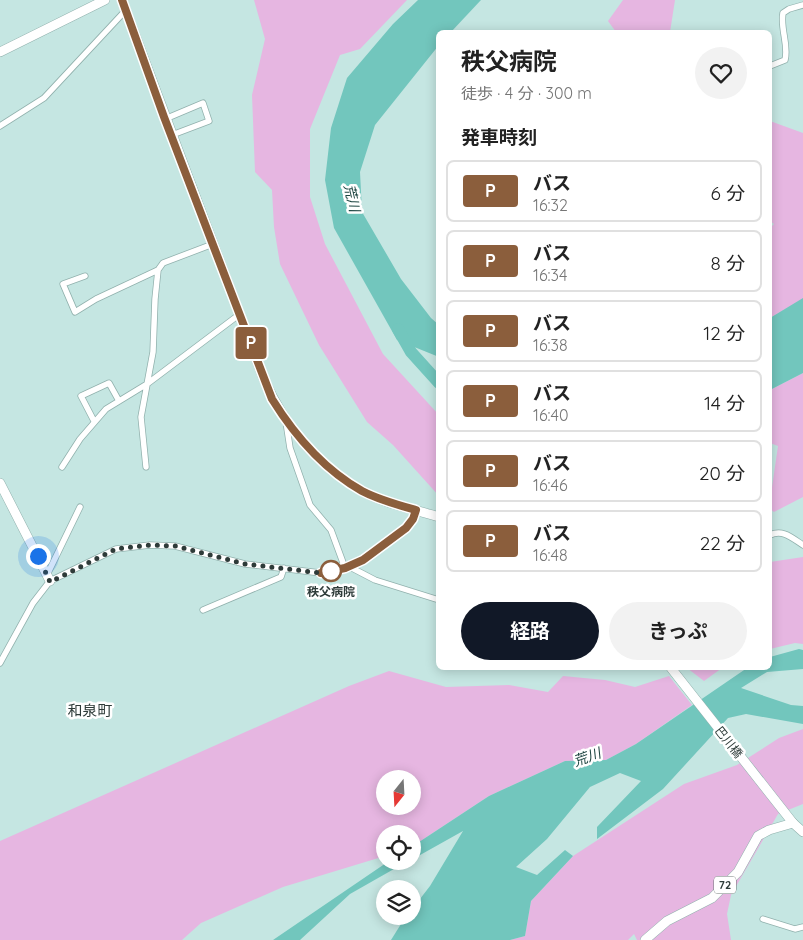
<!DOCTYPE html>
<html lang="ja">
<head>
<meta charset="utf-8">
<style>
	body { margin:0; font-family:Quicksand,"Noto Sans JP",sans-serif; background:#f2f2f2; color:#222; height:100vh; display:flex; flex-direction:column; font-size:19px; white-space:nowrap }
	* { box-sizing:border-box; margin:0 }
	p { font-size:16px; color:#767676 }
	.icon { flex:none; width:28px; height:28px; fill:none; stroke:currentColor; stroke-width:2; stroke-linecap:round; stroke-linejoin:round }
	.map { position:relative; flex:1; overflow:hidden }
	.panel { position:absolute; left:436px; top:30px; width:336px; height:640px; display:flex; flex-direction:column; background:#fff; border-radius:8px; box-shadow:0 2px 12px #0003 }
	.panel>* { flex:none }
	.badge { padding:0 10px; border-radius:4px; font-size:18px; line-height:32px }
	.needle { width:32px; rotate:198deg }
	.fabs { position:absolute; left:376px; top:770px; display:grid; gap:10px }
	.fabs a { display:grid; place-items:center; width:45px; height:45px; border-radius:50%; background:#fff; box-shadow:0 2px 12px #0003; font-size:25px }
	.you { position:absolute; width:25px; height:25px; margin:-12px; border:4px solid #fff; border-radius:50%; background:#1a73e8; box-shadow:0 0 0 8px #1a73e833 }
	.map>.badge { position:absolute; translate:-50% -50%; box-shadow:0 0 0 2px #fff }
	h2 { padding:0 25px; font-size:19px; line-height:45px }
	.round { display:grid; place-items:center; flex:none; width:52px; height:52px; border-radius:26px; background:#f2f2f2 }
	.head { display:flex; align-items:center; justify-content:space-between; height:85px; padding:0 25px }
	h1 { font-size:24px; font-weight:700; line-height:38px }
	.action { display:flex; gap:10px; margin-top:auto; padding:10px 25px }
	.action a { flex:1; height:58px; border-radius:30px; background:#111827; color:#fff; font-size:20px; font-weight:700; line-height:58px; text-align:center }
	.action a+a { background:#f2f2f2; color:#222 }
	ul { padding:0; list-style:none }
	li { display:flex; align-items:center; gap:15px; height:62px; margin:0 10px 8px; padding:0 15px; border:2px solid #e0e0e0; border-radius:8px }
	li div { flex:1 }
	li b { display:block; font-size:19px }
	li em { font-style:normal }
	li .badge { min-width:55px; font-weight:700; text-align:center }
	.map>svg:first-child { display:block }
</style>
</head>
<body>
<div class="map">
<svg width="803" height="940" viewBox="0 0 803 940">
	<rect width="100%" height="100%" fill="#c5e6e2"/>
	<path fill="#e6b6e1" fill-rule="evenodd" d="M254,0H407L360,49L340,55L310,129V197L325,244L383,354L439,415V496L393,445L367,422L319,345L280,264L274,227L272,190L255,172L252,95L265,39Z
		M623,0H675L670,32H616L608,21Z
		M770,121L803,133V299L770,318V228L774,224L770,221Z
		M803,373V497L774,512L770,509V501L778,446L770,443V390Z
		M803,557V644L795,643L770,649V562Z
		M687,668H722L704,681Z
		M389,671L446,687L509,685L548,692L563,676L605,680L635,687L669,676L692,705L636,744L606,760L565,761L489,796L413,846L412,834H385V856L283,887L201,923L182,940H0V841L349,686ZM385,779H412V806H385Z
		M803,729V804L778,814L731,895L727,914L731,940H637L634,934L628,940H510L525,936L531,901L573,856L684,784L737,765L779,738Z"/>
	<path fill="#72c6bd" d="M418,0H481L451,32H439V45L375,125L360,172L362,212L401,279L431,318L439,325V357L397,340L334,228L325,180L331,128L347,78L393,24Z
		M803,298V373L770,390V318Z
		M799,649L803,650V669L767,672L741,688L791,705L803,706V724L746,714L728,718L663,789L597,839V827L641,781L620,773L590,787L547,839L516,867L537,875L565,850L573,856L531,901L525,936L510,940H391L406,916H412L413,908L430,886L463,831L413,859V846L489,796L565,761L606,760L636,744L747,668H770V657Z
		M389,861H408L350,894L300,940H273Z"/>
	<g fill="none" stroke-linecap="round" stroke-linejoin="round">
		<path stroke="#72c6bd" stroke-width="12" d="M398,329L411,352L439,383"/>
		<g stroke="#91b1ad" stroke-width="7">
			<path id="street" d="M770,66L785,60C789,45 780,29 783,13L789,9L803,5
				M165,119L203,103L209,121L172,135
				M0,126L44,98L126,10
				M85,276L63,284L75,312L96,299L158,270
				M94,421L81,396L109,383L119,401
				M286,422L290,448L310,505L331,530L345,568
				M62,467L80,439L106,409L147,384L240,314
				M146,467L141,417L153,352L155,299L158,270L163,263L213,244
				M770,535C783,529 792,538 803,545
				M350,567L375,580L439,600
				M47,575L80,507
				M203,610L281,577L284,568
				M0,663L33,603L50,581L116,549L150,545L175,546L245,564L321,573L350,567L363,560L406,528L413,519L416,510
				M763,919L795,929L803,927"/>
		</g>
		<g stroke="#91b1ad" stroke-width="10">
			<path id="secondary" d="M122,0L263,377C284,425 316,465 362,491C385,504 414,509 439,517
				M0,52L105,0
				M0,483L50,581
				M671,668L793,823"/>
		</g>
		<g stroke="#91b1ad" stroke-width="10">
			<path id="primary" d="M645,940L667,921L712,898L738,872L758,836L769,830L793,823L803,832"/>
		</g>
		<use href="#street" stroke="#fff" stroke-width="5.5"/>
		<use href="#secondary" stroke="#fff" stroke-width="9"/>
		<use href="#primary" stroke="#fff" stroke-width="9"/>
	</g>
	<g fill="none" stroke-linecap="round" stroke-linejoin="round">
		<g stroke="#fff" stroke-width="11">
			<path id="line" d="M122,0L164,117L272,399C295,436 323,469 362,491C379,500 398,505 416,510L413,519L406,528L363,560L345,568L321,573"/>
		</g>
		<use href="#line" stroke="#8b5e3c" stroke-width="8"/>
		<path stroke="#2e3b39" stroke-width="5" stroke-dasharray="0 9" d="M38,556L50,582L116,549L150,545L175,546L245,564L321,573L333,571H331"/>
	</g>
	<circle fill="#fff" stroke="#8b5e3c" stroke-width="2.5" cx="331" cy="571" r="10"/>
	<g text-anchor="middle" dominant-baseline="central" stroke-width="5" stroke-linejoin="round" paint-order="stroke">
		<rect fill="#fff" stroke="#6d7674" stroke-width="1" x="714" y="876.5" width="22" height="17" rx="4"/>
		<g font-size="11" font-weight="bold" fill="#2e3b39">
			<text x="725" y="885">72</text>
		</g>
		<g font-size="12" font-weight="bold" fill="#2e3b39" stroke="#fff">
			<text x="331" y="591">秩父病院</text>
		</g>
		<g font-size="12" fill="#2e3b39" stroke="#fff">
			<text transform="translate(729 742) rotate(52)">巴川橋</text>
		</g>
		<g font-size="14" font-style="italic" fill="#1c4440" stroke="#fff">
			<text transform="translate(352 198) rotate(77)">荒川</text>
			<text transform="translate(587 757) rotate(-20)">荒川</text>
		</g>
		<g font-size="15" fill="#2e3b39" stroke="#fff">
			<text x="90" y="710">和泉町</text>
		</g>
	</g>
</svg>
<div class="fabs">
<a><svg class="needle" viewBox="-14 -14 28 28"><path d="M0-13l5 13h-10z" fill="#e53935"/><path d="M0 13l5-13h-10z" fill="#767676"/></svg></a>
<a><svg class="icon" aria-label="locate" viewBox="0 0 24 24"><circle cx="12" cy="12" r="6"/><path d="M12 2v4M12 18v4M2 12h4M18 12h4"/></svg></a>
<a><svg class="icon" aria-label="layers" viewBox="0 0 24 24"><path d="M12 4l9 5-9 5-9-5zM3 14l9 5 9-5"/></svg></a>
</div>
<div class="you" style="left:38px;top:556px"></div>
<b class="badge" style="left:251px;top:343px;background:#8b5e3c;color:#fff">P</b>
<section class="panel">
<div class="head"><div><h1>秩父病院</h1><p>徒歩 · 4 分 · 300 m</p></div><a class="round"><svg class="icon" aria-label="heart" viewBox="0 0 24 24"><path d="M12 20l-8-8c-3-5 5-10 8-4 3-6 11-1 8 4z"/></svg></a></div>
<h2>発車時刻</h2>
<ul>
<li><span class="badge" style="background:#8b5e3c;color:#fff">P</span><div><b>バス</b><p>16:32</p></div><em>6 分</em></li>
<li><span class="badge" style="background:#8b5e3c;color:#fff">P</span><div><b>バス</b><p>16:34</p></div><em>8 分</em></li>
<li><span class="badge" style="background:#8b5e3c;color:#fff">P</span><div><b>バス</b><p>16:38</p></div><em>12 分</em></li>
<li><span class="badge" style="background:#8b5e3c;color:#fff">P</span><div><b>バス</b><p>16:40</p></div><em>14 分</em></li>
<li><span class="badge" style="background:#8b5e3c;color:#fff">P</span><div><b>バス</b><p>16:46</p></div><em>20 分</em></li>
<li><span class="badge" style="background:#8b5e3c;color:#fff">P</span><div><b>バス</b><p>16:48</p></div><em>22 分</em></li>
</ul>
<div class="action"><a>経路</a><a>きっぷ</a></div>
</section>
</div>
</body>
</html>
